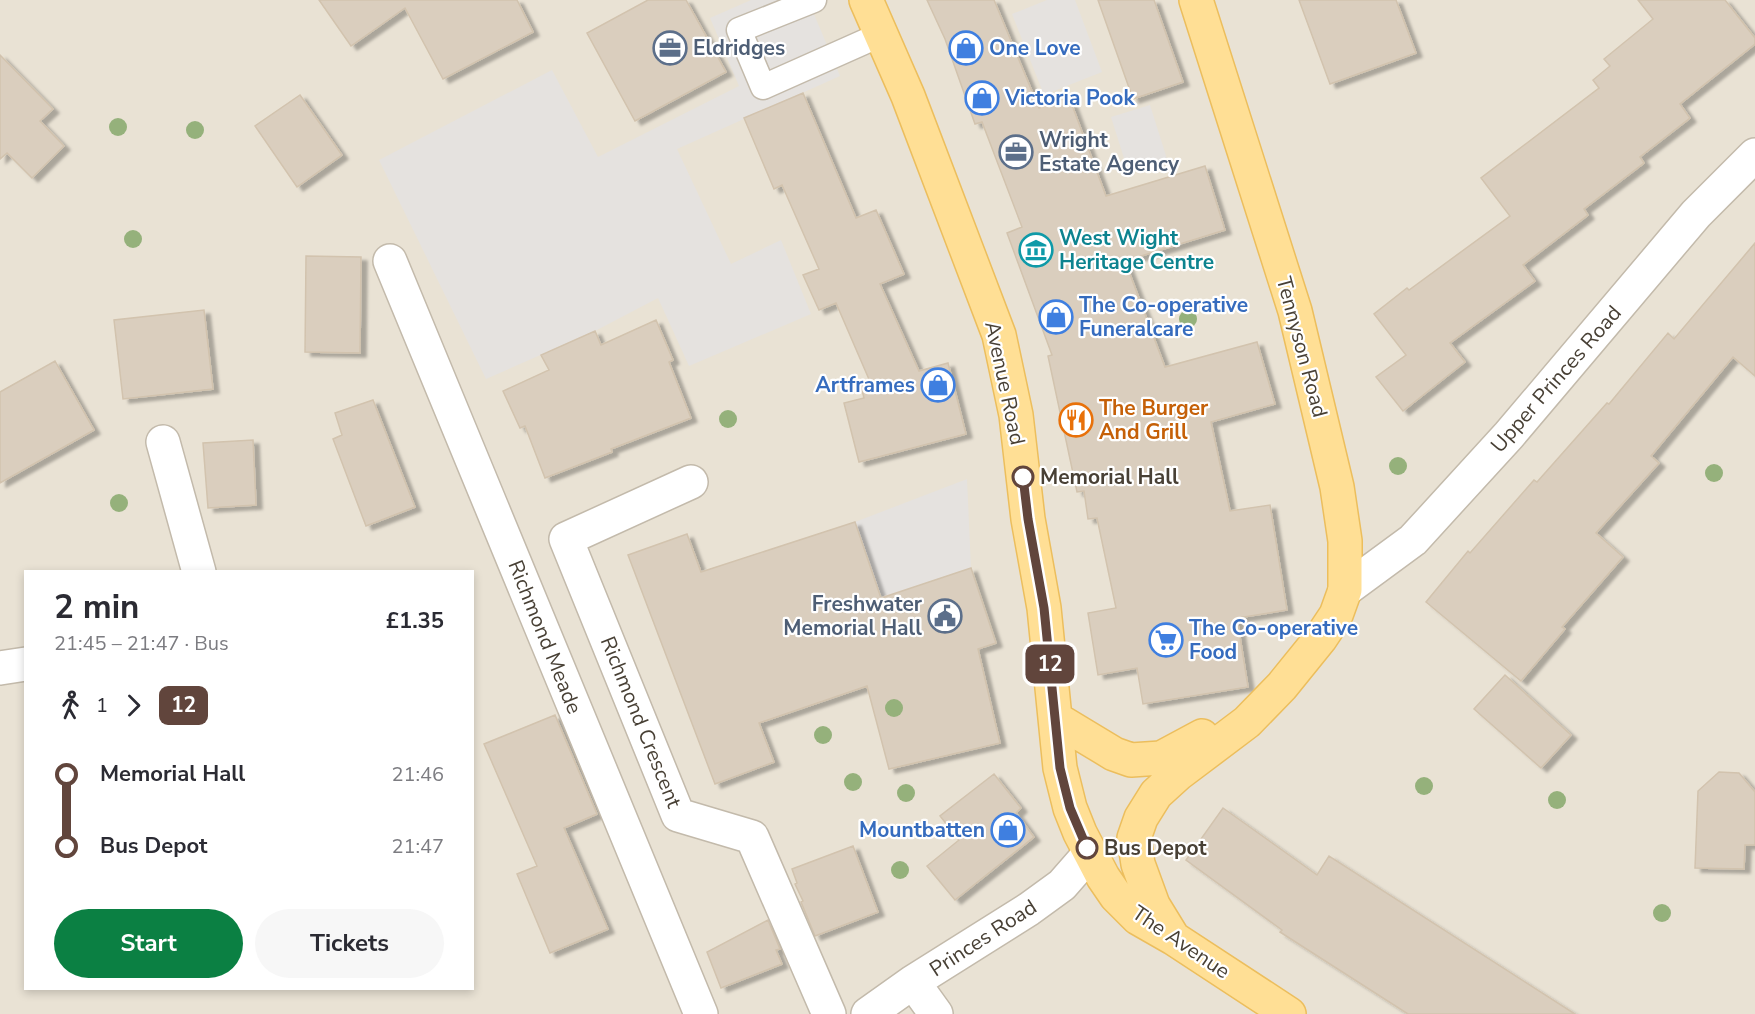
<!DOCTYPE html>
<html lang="en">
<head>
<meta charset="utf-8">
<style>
	body { margin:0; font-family:"Nunito Sans",sans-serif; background:#f7f7f7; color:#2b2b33; height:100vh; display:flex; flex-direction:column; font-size:22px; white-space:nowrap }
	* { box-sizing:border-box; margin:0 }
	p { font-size:20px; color:#7c7c81 }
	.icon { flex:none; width:33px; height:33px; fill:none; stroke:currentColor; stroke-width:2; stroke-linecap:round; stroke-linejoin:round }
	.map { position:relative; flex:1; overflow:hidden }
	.sheet { position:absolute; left:24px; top:570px; width:450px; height:420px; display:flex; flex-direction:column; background:#fff; border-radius:0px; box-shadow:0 3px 9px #0003 }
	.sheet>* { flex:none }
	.badge { padding:0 12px; border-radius:9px; font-size:21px; line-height:39px }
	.map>.badge { position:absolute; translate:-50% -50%; box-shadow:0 0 0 3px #fff }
	.legs { display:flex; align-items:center; gap:9px; height:66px; padding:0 30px; font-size:20px }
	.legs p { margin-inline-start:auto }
	.overview { display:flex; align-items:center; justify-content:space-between; height:102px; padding:0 30px }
	h1 { font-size:33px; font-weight:700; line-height:45px }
	.action { display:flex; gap:12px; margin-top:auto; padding:12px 30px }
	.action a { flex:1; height:69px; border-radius:36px; background:#0b8043; color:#fff; font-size:24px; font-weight:700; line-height:69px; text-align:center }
	.action a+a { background:#f7f7f7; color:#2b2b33 }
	ul { padding:0 30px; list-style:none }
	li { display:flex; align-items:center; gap:21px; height:72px; font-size:22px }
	li i { display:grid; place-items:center; width:9px; height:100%; margin:0 8px; background:currentColor }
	li i::after { content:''; width:15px; height:15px; margin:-8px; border:4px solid; border-radius:50%; background:#fff }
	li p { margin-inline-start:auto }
	li:first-child i { background:linear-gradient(#0000 50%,currentColor 0) }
	li:last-child i { background:linear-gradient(currentColor 50%,#0000 0) }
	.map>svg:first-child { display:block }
</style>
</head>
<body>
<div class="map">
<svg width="1755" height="1014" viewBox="0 0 1755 1014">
	<defs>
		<filter id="shadow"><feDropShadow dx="6" dy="4" stdDeviation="1.5" flood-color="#0004"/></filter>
	</defs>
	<rect width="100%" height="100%" fill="#f4f0e6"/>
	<path fill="#e9e2d4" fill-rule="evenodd" d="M0,0H1755V1014H0ZM26,572H472V988H26Z"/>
	<path fill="#e5e2df" d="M751,0H808L840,76L677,149L731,264L781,240L811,314L689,366L658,298L595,331L486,379L379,160L552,70L598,157L739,86L710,18Z
		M1047,0H1075L1102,72L1044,95L1012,14Z
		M1150,105L1167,159L1128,171L1111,117Z
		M967,479L971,568L881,598L855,522Z"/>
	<path fill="#dacebe" stroke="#d2c3ae" stroke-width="1.5" filter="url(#shadow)" d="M319,0H517L533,32L443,79L405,8L351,46Z
		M648,0H686L726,72L635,121L587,33Z
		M927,0H994L1039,108L1069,97L1106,196L1205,166L1225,230L1125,261L1165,367L1257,342L1275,404L1211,422L1230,511L1270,505L1287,610L1237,618L1248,687L1143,704L1137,668L1098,675L1088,613L1116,608L1097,518L1088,519L1084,491L1077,492L1048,356L1052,355L1007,233L1022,227L982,122L975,124L945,39Z
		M1098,0H1154L1183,82L1133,99Z
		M1299,0H1396L1416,53L1330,84Z
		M1638,0H1725L1755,38V44L1680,104L1690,118L1640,157L1644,163L1584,209L1588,215L1523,265L1535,281L1450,343L1465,362L1403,411L1376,377L1406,355L1374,314L1407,288L1409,290L1510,216L1481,178L1599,88L1593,80L1610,66L1604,59L1653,19Z
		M0,55L53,109L40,121L64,146L32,178L7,153L0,159Z
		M803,93L856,218L876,210L904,274L880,284L919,371L948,363L966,434L859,462L844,403L864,398L861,386L871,384L836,303L819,310L803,275L819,269L782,185L774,189L744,118Z
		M300,95L342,155L297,187L255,126Z
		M1755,243V376L1733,357L1651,456L1659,463L1596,533L1623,557L1562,627L1565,629L1521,681L1426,602L1468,551L1470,553L1534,480L1537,482L1607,403L1609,404L1668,333L1674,339Z
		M306,256L361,257L360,353L305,352Z
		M204,310L213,389L123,399L114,320Z
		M656,320L673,360L669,362L691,418L611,449L612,452L545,478L525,426L520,428L503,391L549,370L541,355L595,331L601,345Z
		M55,361L94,430L0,483V392Z
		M373,400L415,507L366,526L333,439L342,435L335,413Z
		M253,440L256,505L208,508L203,443Z
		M855,522L881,598L971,568L996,643L978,649L1000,743L889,769L867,686L759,723L774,762L715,784L628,555L687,534L701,572Z
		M1505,675L1571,735L1541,768L1474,709Z
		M555,715L597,814L564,828L608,929L550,953L517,874L537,866L484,744Z
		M1719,772L1739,773L1755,792V845H1745L1744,869L1695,868L1698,791Z
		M994,774L1021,808L1016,813L1034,837L955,900L927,866L959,840L940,816Z
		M1223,808L1317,875L1329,856L1575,1014H1408L1280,932L1282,930L1186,860Z
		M853,846L878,912L815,936L801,902L803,901L795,884L797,883L792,869Z
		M768,920L780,949L776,950L782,964L721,988L707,952Z"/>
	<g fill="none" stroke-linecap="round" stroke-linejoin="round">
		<g stroke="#c3baab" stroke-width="27">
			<path id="service" d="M814,0L739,30L763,87L882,34"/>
		</g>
		<g stroke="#c3baab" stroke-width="36">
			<path id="minor" d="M390,261L701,1014
				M163,442L199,572
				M691,482L566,539L678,815L752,837L829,1014
				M1345,590L1413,540L1509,435L1696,214L1755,155
				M0,668L26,664
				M913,982L936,1014
				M868,1014L913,982L1029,909L1062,885L1090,853"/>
		</g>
		<g stroke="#ecbe5d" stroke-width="36">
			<path id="primary" d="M866,0L908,96L999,335L1016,415L1028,519L1044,608L1060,768L1070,808L1080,833L1103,877L1116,896L1138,918L1173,938L1289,1014
				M1056,719L1114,754L1131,760L1161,758L1202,736
				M1172,936L1153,905L1138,864L1134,838L1141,818L1156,794L1178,774L1247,722L1282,686L1320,639L1336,615L1345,590V541L1337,487L1295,311L1196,0"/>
		</g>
		<use href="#service" stroke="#fff" stroke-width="24"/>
		<use href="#minor" stroke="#fff" stroke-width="33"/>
		<use href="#primary" stroke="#ffdf95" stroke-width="33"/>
	</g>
	<g fill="#95b17b">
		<circle cx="118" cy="127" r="9"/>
		<circle cx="195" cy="130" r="9"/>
		<circle cx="133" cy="239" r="9"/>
		<circle cx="1188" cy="319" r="9"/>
		<circle cx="728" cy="419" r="9"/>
		<circle cx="1398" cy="466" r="9"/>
		<circle cx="1714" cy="473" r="9"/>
		<circle cx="119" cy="503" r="9"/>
		<circle cx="894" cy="708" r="9"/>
		<circle cx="823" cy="735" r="9"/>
		<circle cx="853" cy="782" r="9"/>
		<circle cx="1424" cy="786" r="9"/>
		<circle cx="906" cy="793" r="9"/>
		<circle cx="1557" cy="800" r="9"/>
		<circle cx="900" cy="870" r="9"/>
		<circle cx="1662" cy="913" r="9"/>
	</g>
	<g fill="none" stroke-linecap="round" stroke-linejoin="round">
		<g stroke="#fff" stroke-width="14">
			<path id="line-1" d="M1023,477L1028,519L1044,608L1060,768L1070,808L1087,848"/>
		</g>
		<use href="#line-1" stroke="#61453c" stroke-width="9"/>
	</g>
	<defs>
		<g id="office-ring" transform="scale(1.725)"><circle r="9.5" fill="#fff" stroke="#5c6f8a" stroke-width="1.5"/><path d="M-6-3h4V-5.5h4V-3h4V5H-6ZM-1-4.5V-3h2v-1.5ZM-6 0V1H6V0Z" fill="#5c6f8a"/></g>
		<g id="shop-ring" transform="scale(1.725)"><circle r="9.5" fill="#fff" stroke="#3f7fe0" stroke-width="1.5"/><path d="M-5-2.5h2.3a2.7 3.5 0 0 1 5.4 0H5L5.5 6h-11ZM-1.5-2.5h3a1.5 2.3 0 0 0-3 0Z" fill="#3f7fe0"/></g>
		<g id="museum-ring" transform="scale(1.725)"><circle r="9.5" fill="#fff" stroke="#0f9aa8" stroke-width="1.5"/><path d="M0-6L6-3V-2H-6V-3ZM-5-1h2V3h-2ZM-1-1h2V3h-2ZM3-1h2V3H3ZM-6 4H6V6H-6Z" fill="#0f9aa8"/></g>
		<g id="restaurant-ring" transform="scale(1.725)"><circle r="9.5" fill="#fff" stroke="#e8710a" stroke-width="1.5"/><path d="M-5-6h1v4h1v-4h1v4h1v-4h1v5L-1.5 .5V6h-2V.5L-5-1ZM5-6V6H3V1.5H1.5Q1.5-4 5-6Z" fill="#e8710a"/></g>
		<g id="civic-ring" transform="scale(1.725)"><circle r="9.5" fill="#fff" stroke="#5c6f8a" stroke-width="1.5"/><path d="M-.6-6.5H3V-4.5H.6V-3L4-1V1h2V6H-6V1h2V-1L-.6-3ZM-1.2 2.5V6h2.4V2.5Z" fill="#5c6f8a"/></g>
		<g id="supermarket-ring" transform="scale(1.725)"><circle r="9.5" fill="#fff" stroke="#3f7fe0" stroke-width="1.5"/><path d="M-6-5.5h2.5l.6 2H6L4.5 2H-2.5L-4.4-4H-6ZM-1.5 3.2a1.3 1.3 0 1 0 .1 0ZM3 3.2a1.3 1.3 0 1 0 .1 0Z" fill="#3f7fe0"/></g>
	</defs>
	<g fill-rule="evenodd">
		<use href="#office-ring" x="670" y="48"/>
		<use href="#shop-ring" x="966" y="48"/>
		<use href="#shop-ring" x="982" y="98"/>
		<use href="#office-ring" x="1016" y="152"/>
		<use href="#museum-ring" x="1036" y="250"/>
		<use href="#shop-ring" x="1056" y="317"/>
		<use href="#shop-ring" x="938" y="385"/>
		<use href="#restaurant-ring" x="1076" y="420"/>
		<use href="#civic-ring" x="945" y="616"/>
		<use href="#supermarket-ring" x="1166" y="640"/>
		<use href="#shop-ring" x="1008" y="830"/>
	</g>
	<g fill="#fff" stroke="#61453c" stroke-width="3">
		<circle cx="1023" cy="477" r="10"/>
		<circle cx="1087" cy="848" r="10"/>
	</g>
	<g text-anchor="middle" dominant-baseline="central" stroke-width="4.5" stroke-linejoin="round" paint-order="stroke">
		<g font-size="21" font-weight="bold" fill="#4e5e75" stroke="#fff" text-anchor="start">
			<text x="693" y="48">Eldridges</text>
			<text x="1039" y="140">Wright<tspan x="1039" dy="24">Estate Agency</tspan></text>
			<text x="922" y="604" text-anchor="end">Freshwater<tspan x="922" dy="24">Memorial Hall</tspan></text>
		</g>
		<g font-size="21" font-weight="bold" fill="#366cbe" stroke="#fff" text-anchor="start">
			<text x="989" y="48">One Love</text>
			<text x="1005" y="98">Victoria Pook</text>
			<text x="1079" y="305">The Co-operative<tspan x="1079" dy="24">Funeralcare</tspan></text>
			<text x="915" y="385" text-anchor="end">Artframes</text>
			<text x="1189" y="628">The Co-operative<tspan x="1189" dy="24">Food</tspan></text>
			<text x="985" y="830" text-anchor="end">Mountbatten</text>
		</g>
		<g font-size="21" font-weight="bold" fill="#0d838f" stroke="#fff" text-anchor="start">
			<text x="1059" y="238">West Wight<tspan x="1059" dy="24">Heritage Centre</tspan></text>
		</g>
		<g font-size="21" fill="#484035" stroke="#fff">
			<text transform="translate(1302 347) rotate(75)">Tennyson Road</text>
			<text transform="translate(1556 379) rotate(-49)">Upper Princes Road</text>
			<text transform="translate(1005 383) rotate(78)">Avenue Road</text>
			<text transform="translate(545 637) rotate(68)">Richmond Meade</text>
			<text transform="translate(641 722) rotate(68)">Richmond Crescent</text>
			<text transform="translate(983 938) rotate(-33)">Princes Road</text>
			<text transform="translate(1181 942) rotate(34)">The Avenue</text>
		</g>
		<g font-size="21" font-weight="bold" fill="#c56008" stroke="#fff" text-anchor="start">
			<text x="1099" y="408">The Burger<tspan x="1099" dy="24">And Grill</tspan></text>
		</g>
		<g font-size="21" font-weight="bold" fill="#484035" stroke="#fff" text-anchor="start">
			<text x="1040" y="477">Memorial Hall</text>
			<text x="1104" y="848">Bus Depot</text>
		</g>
	</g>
</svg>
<b class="badge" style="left:1050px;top:664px;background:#61453c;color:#fff">12</b>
<section class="sheet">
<div class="overview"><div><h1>2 min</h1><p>21:45 – 21:47 · Bus</p></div><b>£1.35</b></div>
<div class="legs"><svg class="icon" aria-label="walk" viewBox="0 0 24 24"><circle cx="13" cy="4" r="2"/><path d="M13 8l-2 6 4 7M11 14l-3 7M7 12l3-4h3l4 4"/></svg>1<svg class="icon" aria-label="forward" viewBox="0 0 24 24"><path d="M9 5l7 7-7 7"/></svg><b class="badge" style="background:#61453c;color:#fff">12</b></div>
<ul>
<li><i style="color:#61453c"></i><b>Memorial Hall</b><p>21:46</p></li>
<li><i style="color:#61453c"></i><b>Bus Depot</b><p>21:47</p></li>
</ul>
<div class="action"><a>Start</a><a>Tickets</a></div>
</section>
</div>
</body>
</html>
